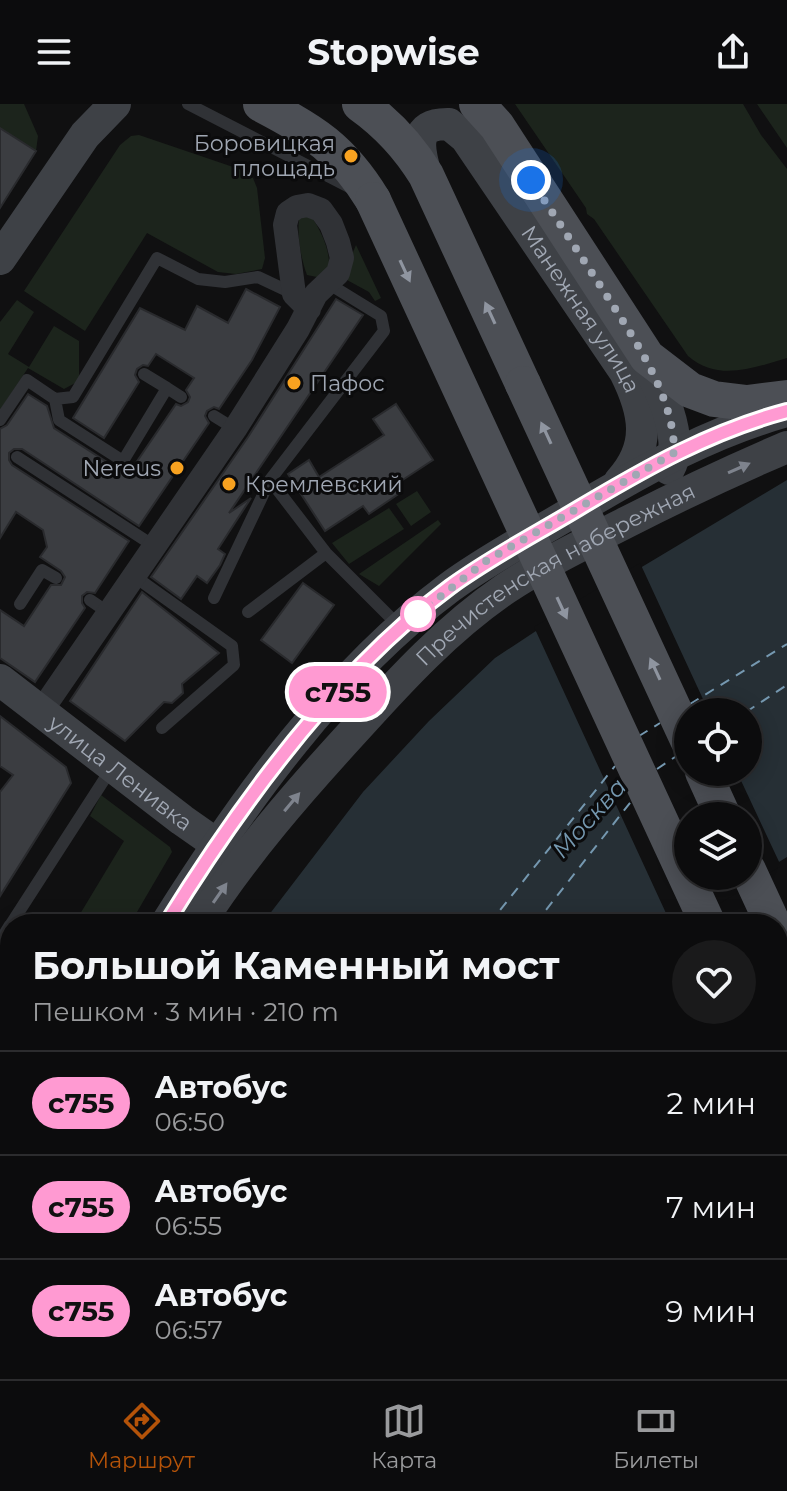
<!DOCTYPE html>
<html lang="ru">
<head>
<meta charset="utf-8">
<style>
	body { margin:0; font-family:Montserrat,sans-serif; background:#1a1a1b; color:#f1f3f6; height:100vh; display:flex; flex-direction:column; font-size:30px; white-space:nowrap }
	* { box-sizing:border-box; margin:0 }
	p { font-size:26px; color:#9a9b9d }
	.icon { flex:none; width:44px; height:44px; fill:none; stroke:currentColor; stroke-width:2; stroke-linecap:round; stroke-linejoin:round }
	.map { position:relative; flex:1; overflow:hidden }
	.panel { position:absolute; left:0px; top:810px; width:788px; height:466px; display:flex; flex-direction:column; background:#0c0c0d; border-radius:32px 32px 0 0; box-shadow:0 4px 20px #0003,0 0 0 2px #2c2c2e }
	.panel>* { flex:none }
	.badge { padding:0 16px; border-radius:26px; font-size:28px; line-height:52px }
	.fabs { position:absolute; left:674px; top:594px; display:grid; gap:16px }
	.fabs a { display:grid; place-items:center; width:88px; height:88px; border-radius:50%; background:#0c0c0d; box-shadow:0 4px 20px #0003,0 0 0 2px #2c2c2e; font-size:40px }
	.you { position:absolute; width:40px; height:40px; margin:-20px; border:6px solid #fff; border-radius:50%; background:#1a73e8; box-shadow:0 0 0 12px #1a73e833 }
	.map>.badge { position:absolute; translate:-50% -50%; box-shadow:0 0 0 4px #fff }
	.round { display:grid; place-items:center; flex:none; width:84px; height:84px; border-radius:42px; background:#1a1a1b }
	.summary { display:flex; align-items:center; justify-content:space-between; height:136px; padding:0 32px }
	h1 { font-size:38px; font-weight:700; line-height:60px }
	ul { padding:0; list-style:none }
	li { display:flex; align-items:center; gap:24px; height:104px; padding:0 32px; border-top:2px solid #2c2c2e }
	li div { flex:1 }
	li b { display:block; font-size:30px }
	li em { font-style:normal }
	li .badge { min-width:88px; font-weight:700; text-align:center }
	header { display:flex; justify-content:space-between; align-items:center; height:104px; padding:0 32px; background:#0c0c0d; font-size:36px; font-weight:700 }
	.tabs { display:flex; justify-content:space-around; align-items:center; height:112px; border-top:2px solid #2c2c2e; background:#0c0c0d; font-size:22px; color:#9a9b9d }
	.tabs a { display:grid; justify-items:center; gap:4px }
	.tabs .current { color:#b45309 }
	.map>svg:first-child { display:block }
</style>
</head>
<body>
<header><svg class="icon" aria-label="menu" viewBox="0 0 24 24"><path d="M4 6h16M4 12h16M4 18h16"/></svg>Stopwise<svg class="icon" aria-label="share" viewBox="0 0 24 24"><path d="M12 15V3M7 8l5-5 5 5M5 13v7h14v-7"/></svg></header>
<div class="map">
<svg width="787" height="1275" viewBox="0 0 787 1275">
	<rect width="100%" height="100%" fill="#101011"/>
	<path fill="#1c241c" d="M0,0H24L38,32L36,47L0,24Z
		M515,0H743L761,31L787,65V254C753,264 718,278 688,252L594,115L587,110L586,104Z
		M757,0H787V44Z
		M139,31L239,65L253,74L257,84L265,154L262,165L236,170L218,168L147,129L85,227L24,187L120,41L131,32Z
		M305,111L311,112C321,127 330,145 329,163L317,173L307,171C301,155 297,132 299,115Z
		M356,141L381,194L375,197L369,188L347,176L346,165Z
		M17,196L34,208L8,250L29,263L54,222L79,237V277L64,285L28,264L0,306V218Z
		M417,387L431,408L411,422L396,400Z
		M389,404L404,425L349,460L332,439Z
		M438,416L441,420L379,482L359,470Z
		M101,691L170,743L172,748L130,820H74L124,737L90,712Z
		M10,926V1020L0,1037V943Z"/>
	<path fill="#262f35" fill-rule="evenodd" d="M787,376V753L679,820H262L363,688L429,617L495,554L545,521ZM688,608H748V668H688ZM688,712H748V772H688Z
		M16,1266H338L331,1275H12Z"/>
	<path fill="#101011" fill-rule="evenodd" d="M640,459L709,608H688V668H737L781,762L686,820H671L534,523ZM688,712H748V772H688Z"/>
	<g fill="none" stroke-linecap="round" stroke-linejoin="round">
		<path stroke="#7598b0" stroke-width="2" stroke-dasharray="10 8" stroke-linecap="butt" d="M690,600L787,540
			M746,608L787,581
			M639,632L660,619
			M657,665L678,651
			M489,820L615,662
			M535,820L633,695
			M176,1275L180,1266
			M230,1275L244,1266"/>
	</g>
	<path fill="#3b3d41" stroke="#292a2d" stroke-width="2" d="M0,24L36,47L0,104Z
		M246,185L280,203L252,256L219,305L214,303L207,307L205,312L209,319L139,422L22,345H14L9,349V356L12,361L129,437L95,489L87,488L82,492V499L85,504L35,578L0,554V506L24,522L51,481H61L65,473L61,467L40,453L47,443L43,426L16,408L0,434V325L7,321L28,290L47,302L54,324L118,365L129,369L176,300L181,302L188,298L190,293L186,286L194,274L156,250L148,262L143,261L137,265L135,271L139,278L104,334L73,314L140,204L185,226L197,202L228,219Z
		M336,195L363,211L229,409L251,394L218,445L225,450L220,461L207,479L197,472L181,495L151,473L248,333Z
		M396,300L433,356L395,381L400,389L369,410L363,402L325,427L288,370L309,356L319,373L384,331L373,315Z
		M303,479L334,501L292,559L261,536Z
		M142,488L219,549L182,580L183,589L172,599L164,598L125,637L70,597Z
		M0,612L66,663L71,679L0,792V688L13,671L0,662Z"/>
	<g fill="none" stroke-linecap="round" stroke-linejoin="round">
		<path stroke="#303236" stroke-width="12" d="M188,0L349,83
			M329,180L381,212L384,227L270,376L326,449L400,523
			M167,284L181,293
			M55,295L59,316L123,357L167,284L144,270
			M214,312L235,325
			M0,316L27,276L55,295L73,293L157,154L198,175L225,178L258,173L294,190
			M17,353L154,442
			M134,472L232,542L234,561L162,624
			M214,494L270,376
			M90,496L109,509
			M20,500L42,466L56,474
			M248,508L326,449
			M11,820L111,665
			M0,837L10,821
			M619,1266L622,1275"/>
		<path stroke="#303236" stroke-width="24" d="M42,606L235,325L298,225L316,190L338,169L342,154L338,138L331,120L321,106L308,101L297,103L288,109L285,121L294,190L309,205
			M394,1275L401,1266"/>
		<g stroke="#3e4146" stroke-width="32">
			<path id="s1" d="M426,71C419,46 411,19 449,20L466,34L625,268C645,308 652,342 620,377"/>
			<path d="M0,155L85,31L115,0"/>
			<path d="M641,247C656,276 687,334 669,365"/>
			<path id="s2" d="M0,576L182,716L232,751"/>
			<path d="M166,820C242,699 334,569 450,483C491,453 536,430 579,404C648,364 710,328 787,307"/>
			<path id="s3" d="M199,820C244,750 299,687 355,626C401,575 448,524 505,485C544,459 586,439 627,418C680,391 733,366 787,343"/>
			<path d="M778,862L787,856"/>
			<path d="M0,1111L10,1091"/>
			<path d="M0,1165L10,1145"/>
			<path d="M778,1245L787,1257"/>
		</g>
		<path stroke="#4c4f55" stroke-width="36" d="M261,0C313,27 342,45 373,96
			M360,0C388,20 409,43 426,71L523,280
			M477,0L497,22L647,253L690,286L714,295L747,299L787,294
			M703,668L723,712
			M778,971L787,990"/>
		<path stroke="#4c4f55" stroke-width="36" d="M373,96L708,820
			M523,280L688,636
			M748,766L773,820"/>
	</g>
	<defs><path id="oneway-solid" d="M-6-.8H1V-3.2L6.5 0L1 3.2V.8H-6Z" transform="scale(2)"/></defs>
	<g fill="#8f95a0">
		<use href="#oneway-solid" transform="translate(405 167) rotate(65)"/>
		<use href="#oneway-solid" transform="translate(490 209) rotate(-115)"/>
		<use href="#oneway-solid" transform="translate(546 329) rotate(-115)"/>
		<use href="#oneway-solid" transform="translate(562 504) rotate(65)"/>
		<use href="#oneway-solid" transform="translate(655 565) rotate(-115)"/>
	</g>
	<g fill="#7e838d">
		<use href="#oneway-solid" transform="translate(739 364) rotate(-24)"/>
		<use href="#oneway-solid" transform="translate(292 698) rotate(-50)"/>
		<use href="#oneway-solid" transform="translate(220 789) rotate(-55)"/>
	</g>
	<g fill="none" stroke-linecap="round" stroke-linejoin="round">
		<g stroke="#fff" stroke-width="18">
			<path id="line" d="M166,820C240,700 336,567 450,483C491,453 536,430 579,404C646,364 711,327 787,307"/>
		</g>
		<use href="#line" stroke="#ff9ad2" stroke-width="12"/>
		<path stroke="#a0a7b3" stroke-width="8" stroke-dasharray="0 14.4" d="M418,510L486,457L674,349C675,288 627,225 596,175C574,142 553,109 531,76"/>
	</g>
	<g fill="#f8a220" stroke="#0b0b0c" stroke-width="3">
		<circle cx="351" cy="52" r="8"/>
		<circle cx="294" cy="279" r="8"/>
		<circle cx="177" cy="364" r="8"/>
		<circle cx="229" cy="380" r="8"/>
	</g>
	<circle fill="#fff" stroke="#ff9ad2" stroke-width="4" cx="418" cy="510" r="16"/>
	<g text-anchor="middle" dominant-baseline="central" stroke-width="6" stroke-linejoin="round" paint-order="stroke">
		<g font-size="22" fill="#a0a7b3" stroke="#0b0b0c" text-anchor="end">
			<text x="335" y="39">Боровицкая<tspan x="335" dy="25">площадь</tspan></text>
			<text x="310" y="279" text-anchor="start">Пафос</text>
			<text x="161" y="364">Nereus</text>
			<text x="245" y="380" text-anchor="start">Кремлевский</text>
		</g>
		<g font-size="22" fill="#a0a7b3" stroke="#0b0b0c">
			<text stroke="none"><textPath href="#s1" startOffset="300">Манежная улица</textPath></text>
			<text stroke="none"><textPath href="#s3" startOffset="506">Пречистенская набережная</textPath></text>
			<text stroke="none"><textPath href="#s2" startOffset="152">улица Ленивка</textPath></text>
		</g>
		<g font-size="24" font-style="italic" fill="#7598b0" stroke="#0b0b0c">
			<text transform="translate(589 714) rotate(-48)">Москва</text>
		</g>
	</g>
</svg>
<div class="fabs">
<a><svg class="icon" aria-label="locate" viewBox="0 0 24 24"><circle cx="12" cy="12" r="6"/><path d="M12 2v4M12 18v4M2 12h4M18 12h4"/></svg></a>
<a><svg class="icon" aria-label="layers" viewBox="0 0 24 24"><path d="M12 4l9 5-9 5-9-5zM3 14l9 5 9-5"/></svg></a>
</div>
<div class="you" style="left:531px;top:76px"></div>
<b class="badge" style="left:338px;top:588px;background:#ff9ad2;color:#111">с755</b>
<section class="panel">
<div class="summary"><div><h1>Большой Каменный мост</h1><p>Пешком · 3 мин · 210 m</p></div><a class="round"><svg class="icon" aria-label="heart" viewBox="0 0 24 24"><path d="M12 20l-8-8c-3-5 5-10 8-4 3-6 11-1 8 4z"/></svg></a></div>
<ul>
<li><span class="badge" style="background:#ff9ad2;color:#111">с755</span><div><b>Автобус</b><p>06:50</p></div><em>2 мин</em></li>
<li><span class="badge" style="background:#ff9ad2;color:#111">с755</span><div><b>Автобус</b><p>06:55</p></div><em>7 мин</em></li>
<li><span class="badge" style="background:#ff9ad2;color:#111">с755</span><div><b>Автобус</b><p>06:57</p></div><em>9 мин</em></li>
</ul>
</section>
</div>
<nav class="tabs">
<a class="current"><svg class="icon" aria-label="directions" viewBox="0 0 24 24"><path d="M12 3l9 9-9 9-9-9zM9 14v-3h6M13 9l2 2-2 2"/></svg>Маршрут</a>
<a><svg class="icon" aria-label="map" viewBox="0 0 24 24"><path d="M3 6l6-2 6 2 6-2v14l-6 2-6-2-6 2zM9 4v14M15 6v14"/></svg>Карта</a>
<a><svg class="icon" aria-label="tickets" viewBox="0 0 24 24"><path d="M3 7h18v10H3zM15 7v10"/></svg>Билеты</a>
</nav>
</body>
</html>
